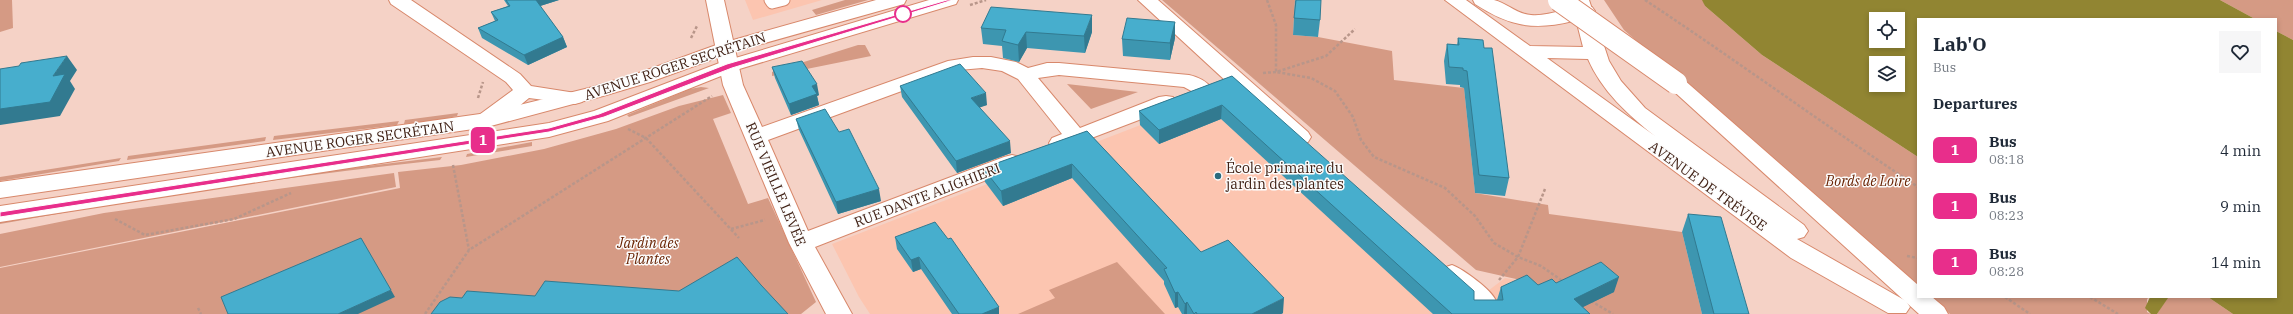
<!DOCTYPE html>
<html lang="en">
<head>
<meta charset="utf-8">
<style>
	body { margin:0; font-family:"IBM Plex Serif",serif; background:#f6f6f7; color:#1f2937; height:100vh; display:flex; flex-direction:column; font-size:15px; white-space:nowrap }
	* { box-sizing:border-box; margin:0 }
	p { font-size:13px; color:#747a83 }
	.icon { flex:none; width:22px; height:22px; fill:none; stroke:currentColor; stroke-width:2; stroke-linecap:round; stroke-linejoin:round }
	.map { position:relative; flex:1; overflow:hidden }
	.sheet { position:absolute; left:1917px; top:18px; width:360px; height:280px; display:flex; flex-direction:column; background:#fff; border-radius:0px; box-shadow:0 2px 6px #0003 }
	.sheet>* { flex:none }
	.badge { padding:0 8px; border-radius:6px; font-size:14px; line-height:26px }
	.tools { position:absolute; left:1869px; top:12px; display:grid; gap:8px }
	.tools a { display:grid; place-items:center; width:36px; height:36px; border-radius:0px; background:#fff; box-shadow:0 2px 6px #0003; font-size:20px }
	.map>.badge { position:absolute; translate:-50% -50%; box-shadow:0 0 0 2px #fff }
	h2 { padding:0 16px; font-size:15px; line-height:36px }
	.round { display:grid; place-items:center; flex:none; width:42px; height:42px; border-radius:0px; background:#f6f6f7 }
	.head { display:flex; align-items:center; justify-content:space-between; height:68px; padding:0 16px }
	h1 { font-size:19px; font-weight:700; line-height:30px }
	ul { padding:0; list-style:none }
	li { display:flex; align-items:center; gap:12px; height:56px; padding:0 16px }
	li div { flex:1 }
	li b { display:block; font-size:15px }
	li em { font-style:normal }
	li .badge { min-width:44px; font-weight:700; text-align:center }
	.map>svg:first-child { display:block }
</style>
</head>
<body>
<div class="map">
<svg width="2293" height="314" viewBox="0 0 2293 314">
	<rect width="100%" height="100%" fill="#f5d2c6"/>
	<path fill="#fcc5b0" d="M745,0H822L753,20Z
		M1234,89L1472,303L1505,278L1517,280L1573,314H870L859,297L832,244Z"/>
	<path fill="#d59a84" d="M0,0H12L13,28L0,32Z
		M845,0H868L816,15L812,10Z
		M1162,0H1295L1293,35L1318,37L1392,51L1394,80L1464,88L1475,193L1548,205L1549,214L1682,232L1702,314H1574L1549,292L1516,279L1476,270Z
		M1604,0H1703L1705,6L1762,55L1918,157V286L1624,30Z
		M2220,0H2293V40L2276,31V19H2255Z
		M858,45H865L871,56L772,76V72Z
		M1067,84L1138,92L1091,109Z
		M701,87L709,88L629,117L627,115L690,89Z
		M723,95L731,113L713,119L748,204L768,198L816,302L801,314H0V268L400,188L398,172L461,165L544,149L616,129L679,106Z
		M458,113L457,116L439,120L404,124L405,120Z
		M399,121L397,125L273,140L274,136Z
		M266,137L265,141L127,160L128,156Z
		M532,142V146L466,157L467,154Z
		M442,157L440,160C292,176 146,197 0,224V221L218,184Z
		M121,158L119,161L0,181V177Z
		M394,173L396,187L0,267V234L104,213Z
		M1117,262L1165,314H1018L1055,298L1049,290Z
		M1930,297H2150L2147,299V312L2151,314H1950Z
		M2167,297H2208L2233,314H2157Z"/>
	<path fill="#918532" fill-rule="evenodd" d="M1702,0H2220L2255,19H1918V157L1762,55L1705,6ZM1876,19H1898V41H1876ZM1876,63H1898V85H1876Z
		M2276,31L2293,40V314H2233L2208,297H2276Z
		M2150,297L2168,298L2157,314H2151L2145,308Z"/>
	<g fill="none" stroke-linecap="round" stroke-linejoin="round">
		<g stroke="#d8886b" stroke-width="13">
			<path id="service" d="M770,0L772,3L784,0"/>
		</g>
		<g stroke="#d8886b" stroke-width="2">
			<path id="minor" d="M389,0H411L520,74L531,86L582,94L585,98L582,102L575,104L529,98C515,109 498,129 479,125L476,120L479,115L513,90L506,82L391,4Z
				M706,0H724L743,85L762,127L948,61L973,57H991L1016,62L1028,68L1047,63H1059L1189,75C1198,77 1207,81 1212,89L1209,93L1202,95L1195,93L1184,87L1059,75L1038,78L1080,128L1159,97L1166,96L1173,97L1176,102L1173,107L1060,150L1052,148L1049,143L1052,138L1062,134L1018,79L1002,71L982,68L959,70L768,140L808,231L1004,157L1012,155L1020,157L1023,162L1020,167L815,247L852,314H826L789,243L723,85Z
				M1138,0H1158L1308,132L1311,137L1308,142L1300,144L1292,142Z
				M1452,265C1463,269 1492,290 1496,301C1497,305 1497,310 1498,314H1472V305L1443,280L1440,274L1443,268Z"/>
		</g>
		<g stroke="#d8886b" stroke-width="2">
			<path id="tertiary" d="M1445,0H1466L1530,46L1583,47L1571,0H1589L1609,61L1621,81L1645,108L1804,225L1808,231L1804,237L1797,239L1906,301L1910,307L1906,313H1888L1791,258ZM1547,58L1588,59C1602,91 1628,115 1655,136Z"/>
		</g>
		<g stroke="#d8886b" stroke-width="2">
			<path id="primary" d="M876,0H906L904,4L733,52L650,82L603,96L487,127L0,198V182L487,113L589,88L636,74L719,44Z
				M929,0H958L956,4L736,70L608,121L549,137L0,222V206L549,123L594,111L722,62Z
				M1473,0C1479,0 1488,0 1494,0C1507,3 1516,14 1531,15C1552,17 1576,3 1592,7L1595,11C1590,18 1580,19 1573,21C1533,31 1509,26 1475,4Z
				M1676,77L1683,79L1918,285V297H1932L1944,307L1948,314H1919L1669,87L1666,83L1669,79Z"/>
		</g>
		<path stroke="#b8968a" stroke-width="2.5" stroke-dasharray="3 2" stroke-linecap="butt" d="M1267,0L1276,25V72L1311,78L1335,91L1353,117L1361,140L1374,157L1445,188L1475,216L1494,243L1518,257L1541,266L1564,282
			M1645,0C1737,61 1826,126 1918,187
			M970,5L986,0
			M691,38L697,26
			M1263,73L1276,72L1326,56L1355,29
			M478,98L483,82
			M628,129L646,138L739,238
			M453,165L469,250
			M115,219L145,235L234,219L291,193
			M731,229L765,220
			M1907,256L1918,258
			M1499,280L1518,257L1545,189
			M2005,297L2030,314
			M2090,297L2118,314
			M1591,301L1613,314
			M198,308L201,314
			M425,314L469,250L712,96"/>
		<use href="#service" stroke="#fff" stroke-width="11"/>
		<use href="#minor" fill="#fff" fill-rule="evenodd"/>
		<use href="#tertiary" fill="#fff" fill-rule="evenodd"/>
		<use href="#primary" fill="#fff" fill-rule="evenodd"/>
		<g stroke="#d8886b" stroke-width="24" stroke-linecap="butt">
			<path id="primary-bridge" d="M1559,0L1676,83"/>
		</g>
		<use href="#primary-bridge" stroke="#fff" stroke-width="22"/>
	</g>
	<path fill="#3d96b0" d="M504,0H559L540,6L563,37L567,47L528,65L482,38L478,28L495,21L491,12L508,6Z
		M1295,0L1320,20L1318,37L1293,35Z
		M1175,22V38L1170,60L1123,56L1122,39Z
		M981,28L1092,32L1085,53L1027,48L1019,62L1003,58L1002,46L983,44Z
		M1458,38L1484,48L1509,178L1505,196L1475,193L1464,88L1460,87V85L1446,84L1444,61L1447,44L1457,45Z
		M772,67L819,95L817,96L819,105L791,115L775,78Z
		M1232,76L1474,300H1497L1501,287L1538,285L1556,283L1614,292L1582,307L1590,314H1433L1221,119L1159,144L1140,125L1139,111Z
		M900,86L987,105L979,107L1011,153L957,173L902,97Z
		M796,119L881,201L838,214L799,130Z
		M1087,131L1201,252L1283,313L1281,314H1182L1178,307L1175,308L1164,284V281L1072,178L1003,206L985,182L983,168Z
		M1688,214L1749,314H1702L1682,232Z
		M895,237L999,314H952L921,269L913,272L897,249Z"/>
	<path fill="#327a90" d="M535,0H559L537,7Z
		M1092,15V32L1085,53L1084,36Z
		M1175,22V38L1170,60V43Z
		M1026,32L1027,48L1019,62L1018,45Z
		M563,37L567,47L528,65L524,55Z
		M67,56L77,70L70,81L75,89L60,116L0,125V109L53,76Z
		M817,84L819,95L817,96L819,105L791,115L789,104L812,86Z
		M986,93L987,105L973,110L971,98Z
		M1222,105L1221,119L1159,144V130Z
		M1010,141L1011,153L957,173L956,161Z
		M1072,164V178L1003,206L1001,191Z
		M879,189L881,201L838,214L836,202Z
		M919,257L921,269L913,272L911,260Z
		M1619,277L1614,292L1569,314L1574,299Z
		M391,290L395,297L358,314H338Z
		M1178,292V307L1175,308V293Z
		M1284,298L1283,313L1281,314H1252Z
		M1187,302V314H1184L1185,304Z
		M999,307V314H982Z"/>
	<path fill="#47aecd" stroke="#327a90" d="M506,0H536L563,37L524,55L478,28L498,20L491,12L510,6Z
		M1296,0H1321L1320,20L1294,18Z
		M991,7L1092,15L1084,36L1026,32L1018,45L1002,41L1006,30L981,28Z
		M1127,18L1175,22L1170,43L1122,39Z
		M1458,38L1483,40L1484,48H1492L1509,178L1479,175L1467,71L1463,70V68L1449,67L1447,44L1459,45Z
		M67,56L53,76L65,74L50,102L0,109V69L19,66L21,63Z
		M802,61L817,84L812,86L817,94L789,104L772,67Z
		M960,64L986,93L971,98L1010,141L956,161L900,86Z
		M1232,76L1474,291V300H1503L1501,287L1527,275L1538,285L1552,279L1556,283L1601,262L1619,277L1574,299L1590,314H1452L1222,105L1159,130L1139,111Z
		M825,109L839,132L849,129L879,189L836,202L796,119Z
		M1087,131L1201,252L1228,240L1284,298L1252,314H1197L1196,312L1194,314L1187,302L1185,304L1178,292L1175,293L1164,269L1167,268L1072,164L1001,191L983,168Z
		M1688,214L1721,217L1749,314H1714Z
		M935,222L948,239L951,238L999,307L982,314H959L919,257L911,260L895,237Z
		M361,238L391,290L338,314H228L221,297Z
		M737,257L761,285L788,314H431L440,302L450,297L462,298L467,291L535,296L545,281L679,291Z"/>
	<path fill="#e82e8b" stroke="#fff" d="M947,0H953L732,68L604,117L549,132L0,217V212L549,128L599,114L727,64Z"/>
	<circle fill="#fff" stroke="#e82e8b" stroke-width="2" cx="903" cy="14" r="8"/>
	<circle fill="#2a6b7e" stroke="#fcfcfc" stroke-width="1.5" cx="1218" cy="176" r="4"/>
	<g text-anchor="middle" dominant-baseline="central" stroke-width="3" stroke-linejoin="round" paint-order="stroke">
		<g font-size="14" fill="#402115" stroke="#fcfcfc">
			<text transform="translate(675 66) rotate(-18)">AVENUE ROGER SECRÉTAIN</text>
			<text transform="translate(360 139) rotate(-8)">AVENUE ROGER SECRÉTAIN</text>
			<text transform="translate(776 184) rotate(67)">RUE VIEILLE LEVÉE</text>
			<text transform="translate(1708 186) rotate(36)">AVENUE DE TRÉVISE</text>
			<text transform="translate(927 195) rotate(-21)">RUE DANTE ALIGHIERI</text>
		</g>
		<g font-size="14" fill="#402115" stroke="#fcfcfc" text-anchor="start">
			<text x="1226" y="168">École primaire du<tspan x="1226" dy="16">jardin des plantes</tspan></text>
		</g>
		<g font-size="14" font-style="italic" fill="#692303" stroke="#fcfcfc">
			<text x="1868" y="181">Bords de Loire</text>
			<text x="648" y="243">Jardin des<tspan x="648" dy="16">Plantes</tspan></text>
		</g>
	</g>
</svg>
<div class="tools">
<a><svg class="icon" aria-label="locate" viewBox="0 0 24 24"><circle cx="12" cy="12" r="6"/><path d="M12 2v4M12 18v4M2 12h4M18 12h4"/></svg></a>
<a><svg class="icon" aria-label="layers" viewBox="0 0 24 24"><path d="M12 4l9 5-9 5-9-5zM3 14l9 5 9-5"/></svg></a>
</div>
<b class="badge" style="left:483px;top:140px;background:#e82e8b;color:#fff">1</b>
<section class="sheet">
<div class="head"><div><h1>Lab'O</h1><p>Bus</p></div><a class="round"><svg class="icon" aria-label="heart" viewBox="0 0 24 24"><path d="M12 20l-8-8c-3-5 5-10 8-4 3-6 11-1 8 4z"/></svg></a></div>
<h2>Departures</h2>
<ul>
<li><span class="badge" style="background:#e82e8b;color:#fff">1</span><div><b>Bus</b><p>08:18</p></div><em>4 min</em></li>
<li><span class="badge" style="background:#e92d8b;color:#fff">1</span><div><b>Bus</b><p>08:23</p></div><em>9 min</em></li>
<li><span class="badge" style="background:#e82e8b;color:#fff">1</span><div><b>Bus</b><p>08:28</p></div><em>14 min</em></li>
</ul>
</section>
</div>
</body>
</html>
